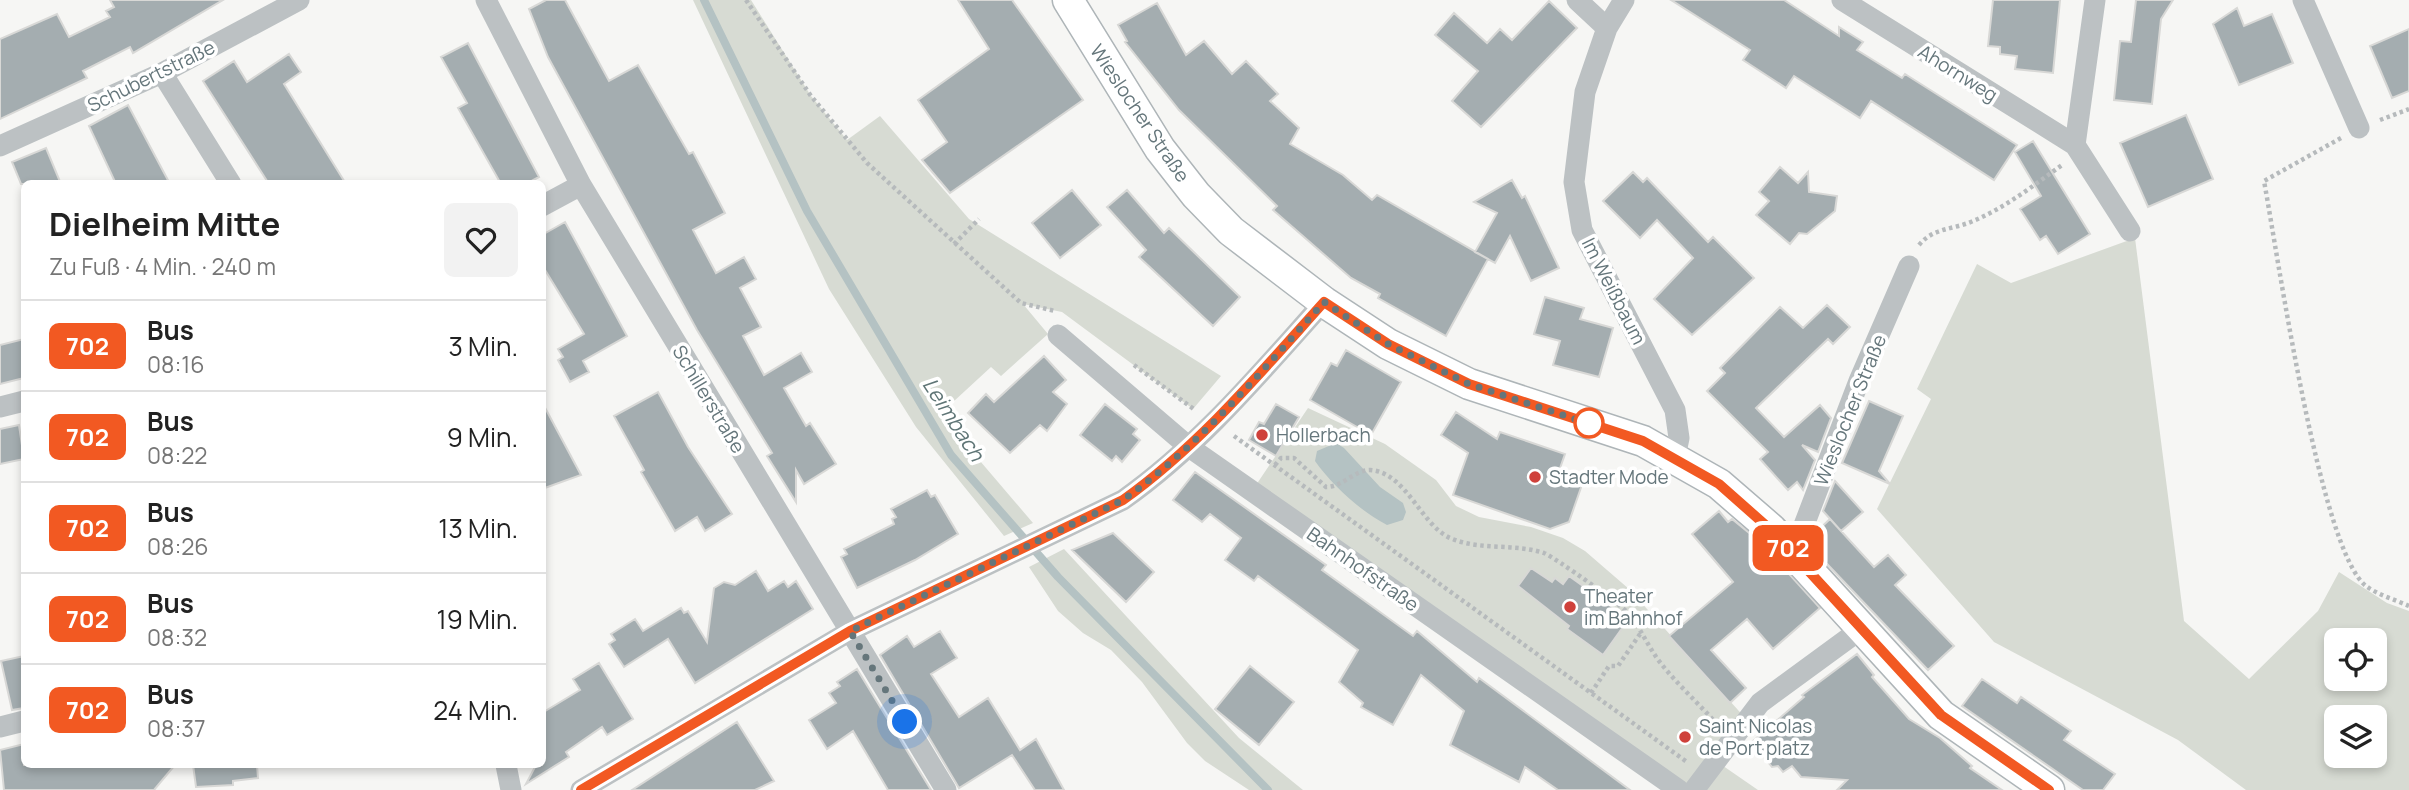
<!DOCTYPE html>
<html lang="de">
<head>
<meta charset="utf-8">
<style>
	body { margin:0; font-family:Manrope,sans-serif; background:#f2f2f2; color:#222; height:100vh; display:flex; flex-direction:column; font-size:26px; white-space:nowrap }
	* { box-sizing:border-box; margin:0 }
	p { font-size:23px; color:#767676 }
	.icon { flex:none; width:38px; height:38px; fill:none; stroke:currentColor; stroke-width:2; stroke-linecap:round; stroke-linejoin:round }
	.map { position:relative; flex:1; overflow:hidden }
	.drawer { position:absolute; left:21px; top:180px; width:525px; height:588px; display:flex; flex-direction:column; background:#fff; border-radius:10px; box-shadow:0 4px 10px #0003 }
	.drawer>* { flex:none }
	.badge { padding:0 14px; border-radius:10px; font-size:24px; line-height:46px }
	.buttons { position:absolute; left:2324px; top:628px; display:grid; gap:14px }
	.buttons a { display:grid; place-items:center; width:63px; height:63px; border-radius:10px; background:#fff; box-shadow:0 4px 10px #0003; font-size:35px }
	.you { position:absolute; width:35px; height:35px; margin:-18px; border:5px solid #fff; border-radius:50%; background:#1a73e8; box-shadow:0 0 0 10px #1a73e833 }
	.map>.badge { position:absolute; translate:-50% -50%; box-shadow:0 0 0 4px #fff }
	.round { display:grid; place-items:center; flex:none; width:74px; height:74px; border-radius:10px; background:#f2f2f2 }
	.head { display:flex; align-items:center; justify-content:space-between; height:119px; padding:0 28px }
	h1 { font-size:33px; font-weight:700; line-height:52px }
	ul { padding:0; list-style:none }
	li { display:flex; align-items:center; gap:21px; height:91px; padding:0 28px; border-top:2px solid #e0e0e0 }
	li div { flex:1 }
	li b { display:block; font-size:26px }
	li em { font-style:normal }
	li .badge { min-width:77px; font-weight:700; text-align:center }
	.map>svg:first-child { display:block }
</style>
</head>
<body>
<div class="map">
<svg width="2409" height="790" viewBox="0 0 2409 790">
	<rect width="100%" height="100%" fill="#f6f6f4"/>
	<path fill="#d7dbd3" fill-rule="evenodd" d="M693,0H751L811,96L847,140L880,116L969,219L1221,376L1193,409L1062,312L1023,304L1048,334L1001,376L991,367L940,414L1033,523L1004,536L916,427L829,289Z
		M2135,238L2184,621L2249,679L2318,611L2339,572L2387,603L2409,611V790H2246L2178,740L1994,642L1877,509L1931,399L1917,389L1977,264L2011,283ZM2336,640H2375V679H2336ZM2336,718H2375V756H2336Z
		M1308,408L1385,444L1436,480L1456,506L1479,517L1531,527L1563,538L1585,551L1629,589L1747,720L1716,761L1758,790H1679L1252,491Z
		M1064,549L1239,738L1303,790H1249L1205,761L1187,743L1142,682L1111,650L1083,633L1058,611L1029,567Z"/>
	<path fill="#b4c2c3" d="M1336,443L1344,448L1380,487L1403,503L1406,512L1403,520L1387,525C1360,511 1332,485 1315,461L1317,451Z"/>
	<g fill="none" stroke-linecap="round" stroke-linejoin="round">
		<path stroke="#b4c2c3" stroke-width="8" d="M704,0L807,211L951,455L1058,577L1268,790"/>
	</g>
	<path fill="#a4adb0" stroke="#d8d8d6" stroke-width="2" d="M110,0H223L133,53L130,47L83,71L87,78L0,119V39L57,14L69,37L110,17L106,11L114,7Z
		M546,0H565L609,81L638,65L689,154L693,152L725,213L693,230L716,273L744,257L756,279L740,288L761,327L743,336L764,375L801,353L812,372L784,388L806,426L810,423L836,464L804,484L796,470V502L767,456L772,453L697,330L548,57L529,9Z
		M958,0H1012L1083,100L950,193L922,160L947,142L918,100L989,49Z
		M1671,0H1784L1839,36V27L1863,42L1857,50L1902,78L1905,74L2017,145L1994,180L1871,101L1860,118L1794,76L1786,88L1743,60L1750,50Z
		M1993,0H2060L2053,73L2015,69L2017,56L2000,54V47L1988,46Z
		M2136,0H2173L2161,19L2152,104L2114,100L2120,41L2131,42Z
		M1549,1L1577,28L1481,127L1452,101L1478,71L1435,35L1454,13L1487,43L1500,29L1512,40Z
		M1157,3L1186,55L1204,41L1232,74L1246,61L1278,94L1270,101L1299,128L1290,144L1343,175L1372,200L1377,195L1488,259L1446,336L1378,298L1380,294L1351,278L1273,210L1277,206L1179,110L1125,42L1127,41L1118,25Z
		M2237,8L2244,26L2272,14L2293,63L2239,85L2213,24Z
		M2409,29V91L2392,98L2370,46Z
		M468,43L539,177L526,184H501L458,108L467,103L441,57Z
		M289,54L301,72L284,84L346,184H269L203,81L234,61L247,82Z
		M128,105L170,184H116L89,126Z
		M2186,115L2213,179L2148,207L2120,143Z
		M2033,141L2090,234L2058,254L2046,236L2040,240L2020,209L2041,196L2015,152Z
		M46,148L61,184H21L12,162Z
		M1780,167L1798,183L1808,172L1809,192L1837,196L1835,211L1807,234L1799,233L1790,244L1756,215L1769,201L1759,192Z
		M1633,172L1643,182L1647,178L1708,242L1713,237L1754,278L1692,335L1654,299L1693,258L1657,220L1640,238L1603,201Z
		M1512,180L1522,198L1525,196L1559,268L1531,281L1510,236L1495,263L1475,252L1497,213L1474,202Z
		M1072,190L1101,225L1060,258L1032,223Z
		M1127,190L1164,233L1169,228L1240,297L1213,326L1139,257L1146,250L1107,207Z
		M565,222L627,336L583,361L589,372L570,382L558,360L563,357L558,349L584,334L542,265V235Z
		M1545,297L1584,308L1580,319L1613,328L1599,377L1553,365L1560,341L1534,334Z
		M1827,305L1850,327L1833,344L1828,339L1756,408L1784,437L1820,405L1831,418L1818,452L1802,445L1815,460L1803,490L1797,482L1788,490L1760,459L1768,452L1707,391L1725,373L1720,368L1780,307L1803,328Z
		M24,339V378L0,384V345Z
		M1346,350L1401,382L1371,435L1310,400L1331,363L1337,366Z
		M1044,356L1066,380L1053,392L1067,404L1047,431L1040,425L1010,453L968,413L986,394L994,402Z
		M658,392L688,447L732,514L705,531L697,517L675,531L641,472L644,470L614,416Z
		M1869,401L1903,416L1879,471L1890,484L1842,463Z
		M542,402L581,475L542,489Z
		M1105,404L1137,429L1133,434L1140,440L1122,462L1116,456L1112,461L1080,435Z
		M1276,404L1299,417L1276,456L1249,440L1259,422L1264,424Z
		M1456,412L1497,439L1500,432L1565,454L1559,471L1584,479L1569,522L1550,529L1453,495L1468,453L1441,435Z
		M19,425L24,459L0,464V429Z
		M1195,472L1326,565L1322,570L1413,636L1417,631L1477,682L1479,678L1630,790H1558L1525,767L1519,782L1450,745L1464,711L1421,675L1393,725L1361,707L1363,703L1339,682L1358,650L1258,576L1254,581L1225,560L1241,538L1210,514L1202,522L1173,500Z
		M1835,481L1863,512L1841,531L1823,511Z
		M927,490L931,497L935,495L958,534L915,560L857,588L841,557L847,554L844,549L894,524L892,519L896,517L891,509Z
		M1719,511L1728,522L1732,519L1759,541L1820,608L1773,649L1747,619L1711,650L1746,688L1730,703L1669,636L1733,582L1692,534Z
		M1830,519L1874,567L1888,555L1906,575L1895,585L1954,646L1928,670L1810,546L1815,533Z
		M1113,533L1154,572L1126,602L1072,550Z
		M1531,568L1552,582L1555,578L1563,584L1569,576L1615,609L1609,617L1623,627L1603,655L1567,629L1569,626L1518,586Z
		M756,571L768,591L784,581L788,587L796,581L813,609L695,683L668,639L624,667L609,644L615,640L611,634L635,619L643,631L681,608L684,613L688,611L707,642L714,588L724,582L735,585Z
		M940,631L957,658L931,674L959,717L988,698L1020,750L1036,739L1064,790H1035L1012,755L959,788L880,655L907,636L914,647Z
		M1857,654L1874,675L1872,677L1909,719L1940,738L1972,766L1970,768L2002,790H1837L1847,780L1801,777L1792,766L1783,772L1778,766L1772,767L1752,742L1804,697L1802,695Z
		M24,656V708L12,710L1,661Z
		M599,663L633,719L607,735L602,727L566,752L569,757L526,784L536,765H542V713L580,690L573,679Z
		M1250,666L1294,702L1259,745L1215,709Z
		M857,669L931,790H888L853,731L827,749L809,720L836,703L829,693L840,686L837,682Z
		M1982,679L2017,703L2021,697L2071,731L2064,740L2115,774L2103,790H2083L1962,706Z
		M737,722L774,781L755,790H632Z
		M24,744V765H175L154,790H4L0,750Z
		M193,765H257L258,778L233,781V785L196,787Z"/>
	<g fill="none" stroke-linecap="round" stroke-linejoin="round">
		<g stroke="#aeb5b8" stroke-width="33">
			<path id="secondary" d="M1068,0L1160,149L1196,195L1231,231L1324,302L1388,344L1469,384L1643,441L1719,484L1771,529L1941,715L2049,790"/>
		</g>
		<path stroke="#b6babc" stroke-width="4.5" stroke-dasharray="3.5 3.5" stroke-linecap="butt" d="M746,0L811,96L867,163L1021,303L1055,311
			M2380,120L2409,109
			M2341,138L2264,181C2277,250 2320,551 2366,586C2378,595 2396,600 2409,606
			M954,244L979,219
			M1919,245C1934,227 1953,230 1973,221C2005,208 2034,185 2062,165
			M1134,365L1195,410
			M1234,436L1687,762
			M1275,465L1281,458H1294L1326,487C1343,487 1354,470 1370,470C1406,472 1421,525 1450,538C1480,551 1513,543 1544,553C1554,557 1625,607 1631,616C1641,630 1648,646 1659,661C1676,683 1698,703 1717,724
			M1591,693L1609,666H1618L1640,634"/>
		<path stroke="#bcc1c3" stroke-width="21" d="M486,0L581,185L946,790
			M1577,0L1607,28
			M1624,0L1607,28L1585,92L1574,182L1582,230L1675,410L1679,438L1675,457
			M1842,0L2075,145
			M2095,0L2075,145L2130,231
			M2303,0L2359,128
			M162,73L231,184
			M0,146L162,73L299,0
			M542,206L581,185
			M1058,335L1189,447L1679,790
			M0,407L24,401
			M1793,554L1859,381L1909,266
			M0,727L24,721
			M506,765L511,790
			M581,790L850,631L1123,500C1201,445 1261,372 1324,302
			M1694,790L1760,703L1861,629"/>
		<use href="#secondary" stroke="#fff" stroke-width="30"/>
	</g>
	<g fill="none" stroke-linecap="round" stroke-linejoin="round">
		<g stroke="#fff" stroke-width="16">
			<path id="line" d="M581,790L850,631L1123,500C1200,445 1261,372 1324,302L1388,344L1469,384L1643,441L1719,484L1771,530L1941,715L2049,790"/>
		</g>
		<use href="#line" stroke="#f25922" stroke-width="10"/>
		<path stroke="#65767b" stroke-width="7" stroke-dasharray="0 12.6" d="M905,722L850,631L1123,500C1200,445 1261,372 1324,302L1388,344L1469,384L1593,425L1589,423"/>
	</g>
	<circle fill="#fff" stroke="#f25922" stroke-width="3.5" cx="1589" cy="423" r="14"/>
	<g fill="#cf413b" stroke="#fff" stroke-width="2.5">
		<circle cx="1262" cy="435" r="7"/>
		<circle cx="1535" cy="477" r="7"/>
		<circle cx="1570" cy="607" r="7"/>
		<circle cx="1685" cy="737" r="7"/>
	</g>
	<g text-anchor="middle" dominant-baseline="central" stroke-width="7" stroke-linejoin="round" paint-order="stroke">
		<g font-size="19" fill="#65767b" stroke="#fff">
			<text transform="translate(1958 73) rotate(32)">Ahornweg</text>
			<text transform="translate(151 76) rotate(-26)">Schubertstraße</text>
			<text transform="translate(1140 113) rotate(56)">Wieslocher Straße</text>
			<text transform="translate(1614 291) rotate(63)">Im Weißbaum</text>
			<text transform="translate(709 399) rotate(59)">Schillerstraße</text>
			<text transform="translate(1850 410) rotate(-68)">Wieslocher Straße</text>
			<text transform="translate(1363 569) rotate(35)">Bahnhofstraße</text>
		</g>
		<g font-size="19" fill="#65767b" stroke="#fff" text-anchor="start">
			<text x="1276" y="435">Hollerbach</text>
			<text x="1549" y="477">Stadter Mode</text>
			<text x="1584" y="596">Theater<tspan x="1584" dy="22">im Bahnhof</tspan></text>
			<text x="1699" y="726">Saint Nicolas<tspan x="1699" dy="22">de Port platz</tspan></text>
		</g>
		<g font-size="21" font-style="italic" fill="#5f7576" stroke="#fff">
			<text transform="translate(954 419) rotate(57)">Leimbach</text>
		</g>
	</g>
</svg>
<div class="buttons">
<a><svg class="icon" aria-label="locate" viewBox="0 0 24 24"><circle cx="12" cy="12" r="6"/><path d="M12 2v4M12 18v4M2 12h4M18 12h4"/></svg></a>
<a><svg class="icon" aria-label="layers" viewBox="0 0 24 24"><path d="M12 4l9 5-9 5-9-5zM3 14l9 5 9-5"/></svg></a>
</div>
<div class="you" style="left:905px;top:722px"></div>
<b class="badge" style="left:1788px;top:548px;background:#f25922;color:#fff">702</b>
<section class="drawer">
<div class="head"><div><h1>Dielheim Mitte</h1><p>Zu Fuß · 4 Min. · 240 m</p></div><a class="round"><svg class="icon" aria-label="heart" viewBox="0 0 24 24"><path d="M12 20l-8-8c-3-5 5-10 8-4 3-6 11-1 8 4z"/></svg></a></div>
<ul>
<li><span class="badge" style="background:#f25922;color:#fff">702</span><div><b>Bus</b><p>08:16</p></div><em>3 Min.</em></li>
<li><span class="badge" style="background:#f25922;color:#fff">702</span><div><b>Bus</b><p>08:22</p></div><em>9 Min.</em></li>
<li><span class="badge" style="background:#f25922;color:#fff">702</span><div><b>Bus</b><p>08:26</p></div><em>13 Min.</em></li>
<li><span class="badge" style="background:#f25922;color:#fff">702</span><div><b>Bus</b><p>08:32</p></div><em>19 Min.</em></li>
<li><span class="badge" style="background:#f25922;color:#fff">702</span><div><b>Bus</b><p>08:37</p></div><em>24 Min.</em></li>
</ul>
</section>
</div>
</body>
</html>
